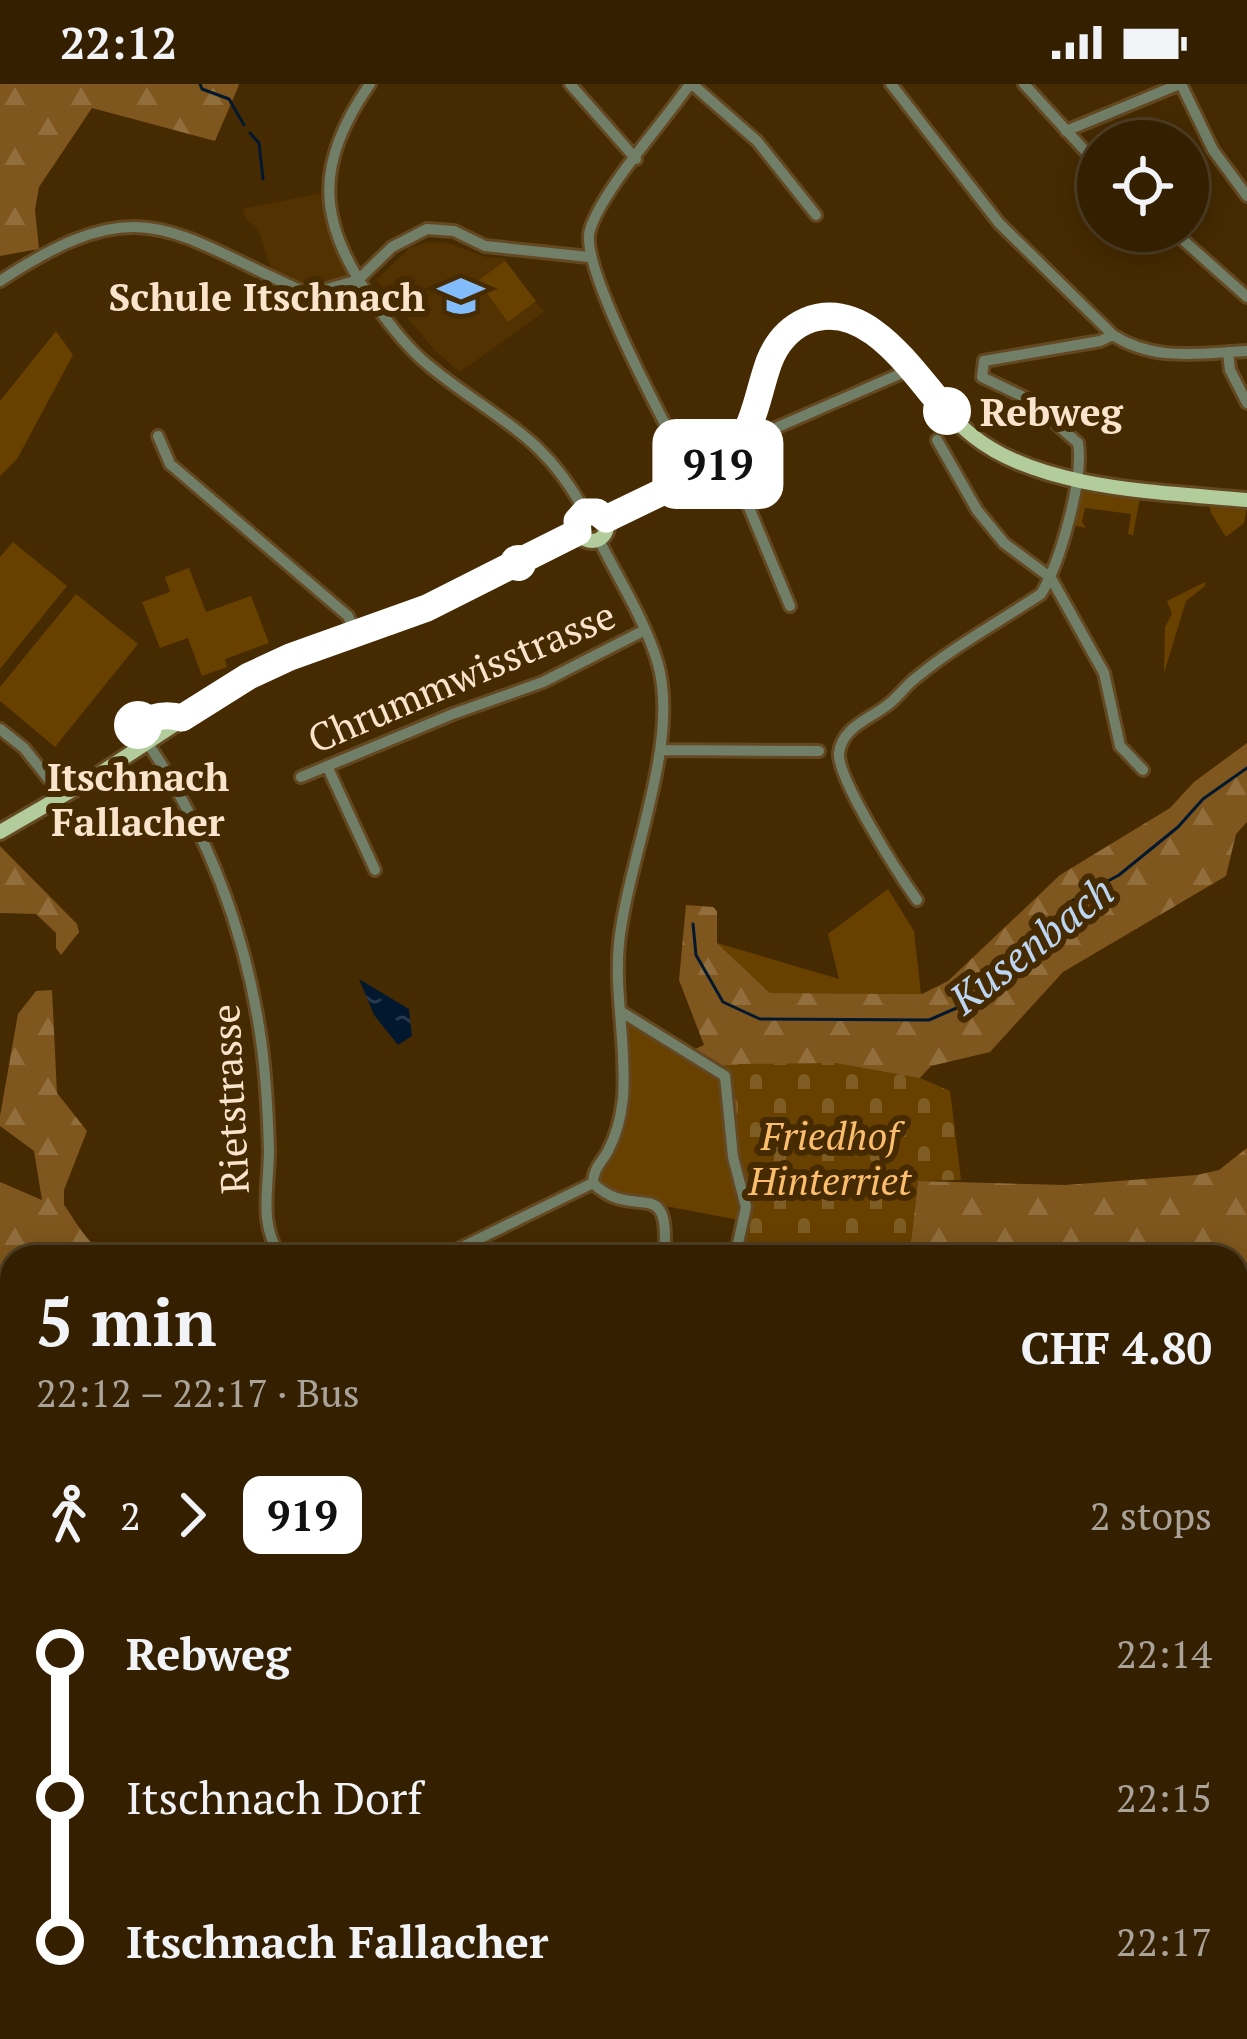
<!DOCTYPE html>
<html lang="en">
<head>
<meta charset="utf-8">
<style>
	body { margin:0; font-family:"PT Serif",serif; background:#3f2d10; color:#f1f3f6; height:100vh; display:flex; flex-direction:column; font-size:45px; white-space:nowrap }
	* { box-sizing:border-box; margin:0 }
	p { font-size:39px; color:#a9a399 }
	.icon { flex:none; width:66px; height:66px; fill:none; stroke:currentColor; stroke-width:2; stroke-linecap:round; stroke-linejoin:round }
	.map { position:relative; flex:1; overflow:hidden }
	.drawer { position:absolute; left:0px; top:1161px; width:1248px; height:795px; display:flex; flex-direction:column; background:#342001; border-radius:36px 36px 0 0; box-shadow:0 6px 30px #0003,0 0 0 3px #4e3e23 }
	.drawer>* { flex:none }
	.badge { padding:0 24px; border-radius:18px; font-size:42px; line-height:78px }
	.controls { position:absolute; left:1077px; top:36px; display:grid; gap:24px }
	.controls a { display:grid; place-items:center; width:132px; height:132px; border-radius:50%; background:#342001; box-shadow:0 6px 30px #0003,0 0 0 3px #4e3e23; font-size:60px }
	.map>.badge { position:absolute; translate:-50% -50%; box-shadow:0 0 0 6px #fff }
	.legs { display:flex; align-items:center; gap:18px; height:132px; padding:0 36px; font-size:39px }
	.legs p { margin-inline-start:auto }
	.summary { display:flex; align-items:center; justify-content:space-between; height:204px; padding:0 36px }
	h1 { font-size:66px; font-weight:600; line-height:90px }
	ul { padding:0 36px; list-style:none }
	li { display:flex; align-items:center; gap:42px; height:144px; font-size:45px }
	li i { display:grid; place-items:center; width:18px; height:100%; margin:0 15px; background:currentColor }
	li i::after { content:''; width:30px; height:30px; margin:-15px; border:9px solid; border-radius:50%; background:#342001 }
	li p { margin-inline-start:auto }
	li:first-child i { background:linear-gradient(#0000 50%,currentColor 0) }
	li:last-child i { background:linear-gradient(currentColor 50%,#0000 0) }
	.status { display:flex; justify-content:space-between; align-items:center; height:84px; padding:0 60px; background:#342001; direction:ltr }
	.status svg { height:33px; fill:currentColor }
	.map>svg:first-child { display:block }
</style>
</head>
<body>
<div class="status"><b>22:12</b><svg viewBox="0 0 49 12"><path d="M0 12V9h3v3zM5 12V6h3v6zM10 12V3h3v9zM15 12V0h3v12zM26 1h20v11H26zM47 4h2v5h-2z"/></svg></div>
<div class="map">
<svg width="1247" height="1955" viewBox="0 0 1247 1955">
	<defs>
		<pattern id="forest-firs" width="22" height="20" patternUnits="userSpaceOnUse" patternTransform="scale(3)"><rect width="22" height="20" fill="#7f561d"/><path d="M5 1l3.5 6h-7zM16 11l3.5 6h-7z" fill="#926e3c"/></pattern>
		<pattern id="cemetery-stones" width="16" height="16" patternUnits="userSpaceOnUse" patternTransform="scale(3)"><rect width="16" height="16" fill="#684100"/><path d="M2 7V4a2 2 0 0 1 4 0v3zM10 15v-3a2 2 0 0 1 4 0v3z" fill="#7e5c24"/></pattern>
		<pattern id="water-ripples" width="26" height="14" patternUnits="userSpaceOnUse" patternTransform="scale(3)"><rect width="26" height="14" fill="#02182f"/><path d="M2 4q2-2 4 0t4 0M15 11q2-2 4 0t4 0" fill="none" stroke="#28394c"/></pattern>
	</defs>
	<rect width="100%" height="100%" fill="#462a01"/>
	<path fill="#513200" d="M322,109L324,131L346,190L340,199L317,205L301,202L271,185L259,147L246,135L242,125Z
		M429,158L448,159L486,173L504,174L544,228L460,288L435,267L376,196L411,163Z"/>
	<path fill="#684100" d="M505,177L536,217L508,238L478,197Z
		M56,247L73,271L17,375L0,392V317Z
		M1086,405L1141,409L1133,451L1128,450L1131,430L1085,424L1082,438L1086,444L1076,442L1077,413Z
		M1209,417L1247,424L1244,439L1226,453L1211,429Z
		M13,458L67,502L0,585V473Z
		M189,484L206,528L251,512L269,559L225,575L227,583L202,592L188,554L160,564L142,518L170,508L165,493Z
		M1205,498V502L1186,517L1164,589L1165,543L1172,530L1167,517Z
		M76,510L138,560L55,663L0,617V603Z
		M888,805L914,847L921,910L770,909L717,859L839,895L828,850Z
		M620,927L725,992L744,1137L607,1111L593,1090C627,1040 622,985 620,927Z
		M634,1944H733L736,1950L726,1955H640Z"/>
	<path fill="url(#forest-firs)" d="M0,0H238L239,1L215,57L92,24L39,103L35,126L39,165L0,172Z
		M1247,659V738L1236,750L1226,792L1063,888L990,968L931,982L896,1020L727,998L696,973L695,965L704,961L679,896L686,821L713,823L717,827V859L770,909L922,910L948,897L1060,791L1170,724L1194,698Z
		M0,762L77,840L79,848L61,871L56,864V849L36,830L0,829Z
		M52,906L57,1009L87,1047L64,1106V1121C74,1134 87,1161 104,1166C121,1171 125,1162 143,1173H12V1728L0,1735V1098L42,1116L34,1067L0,1042V1032L18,930L36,907Z
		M1247,1064V1955H752L750,1944H1236V1173H909L918,1097L1066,1101L1197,1091L1219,1086Z
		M12,1797V1944H279L284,1955H0V1801Z"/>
	<path fill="url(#cemetery-stones)" d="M836,979L920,994L950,1007L961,1096L918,1097L909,1173H836L739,1159L746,1123L733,1073L727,998L717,985L728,980Z"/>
	<path fill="url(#water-ripples)" d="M359,895L409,925L412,952L398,961L374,931Z"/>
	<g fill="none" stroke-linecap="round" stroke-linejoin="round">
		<path stroke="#02182f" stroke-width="3" d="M200,0L202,5L229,15L244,41
			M250,49L259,59L263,95
			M693,840L696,871L723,918L760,935L929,936L968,919L1023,870L1068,819L1119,791L1178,743L1203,715L1247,684
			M1236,1586L1247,1589
			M1236,1612L1247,1611
			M1236,1836L1247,1842"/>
		<g stroke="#634821" stroke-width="16">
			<path id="minor" d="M370,0C316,77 316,134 368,210C385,235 404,261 427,280C493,335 542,347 585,428
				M570,0L636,75
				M690,0C664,38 602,106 590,146C578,183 672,352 693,394
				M692,0L757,57L816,131
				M891,0L999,139L1113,251C1154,278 1200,269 1247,267
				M1024,0L1098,81
				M1181,0L1213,66L1247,112
				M1066,47L1180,0
				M1173,147L1247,213
				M0,197C141,104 168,147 302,207L317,208L358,196L392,163L427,145L454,147L485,162L589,173
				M1228,268L1230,286L1247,319
				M748,348L764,349L909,286
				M158,352L170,380L348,532L356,550
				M937,356L977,426L1004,459L1051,494L1104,589L1120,662L1143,686
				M728,373L790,522
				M599,456C619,496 645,536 658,580C680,660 628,774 619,859C614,911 627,962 623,1014C621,1033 617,1050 608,1067C602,1078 593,1085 593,1099C634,1140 672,1086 664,1173
				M0,645L24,664L63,713
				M147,658C207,747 246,849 261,956C266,992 268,1030 269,1066C269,1105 258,1139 281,1173
				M660,666L819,667
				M327,682L375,786
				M301,693L453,630L543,598L645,546
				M917,816C900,792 837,695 839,669C842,642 873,634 890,619C900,611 907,600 917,593C955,562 1000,537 1041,510C1060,479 1084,395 1078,359L1028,315L982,293L984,277L1100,257L1113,251
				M620,927L725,992L733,1073L746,1123L735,1173
				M442,1173L593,1099"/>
		</g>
		<g stroke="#634821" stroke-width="20">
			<path id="major" d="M577 442a15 15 0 1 1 30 0a15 15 0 1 1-30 0Z
				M606,435C645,417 699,401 731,371C777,327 759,184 870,246C910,275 934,321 973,352C1040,406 1162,408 1247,416
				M0,748L93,694L249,592L309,565L427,524L578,448"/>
		</g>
		<use href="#minor" stroke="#727f68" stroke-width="10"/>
		<use href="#major" stroke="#b2cc9c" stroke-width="14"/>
	</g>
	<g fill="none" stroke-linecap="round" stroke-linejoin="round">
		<g stroke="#fff" stroke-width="27">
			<path id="line-1" d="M138,641C152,632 166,629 182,634L249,592L290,573L427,524L578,448L577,437L585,428H597L606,435L714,383C755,356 754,320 769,278C776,260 788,245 806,237C867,212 913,290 947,327"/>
		</g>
		<use href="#line-1" stroke="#fff" stroke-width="18"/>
	</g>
	<defs>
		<g id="school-bare" transform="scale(3.6)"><path d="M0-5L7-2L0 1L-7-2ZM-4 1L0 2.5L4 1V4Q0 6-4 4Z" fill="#83bcfb" stroke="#462a01" stroke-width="2.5" paint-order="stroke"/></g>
	</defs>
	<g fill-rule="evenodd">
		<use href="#school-bare" x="461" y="212"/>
	</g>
	<g fill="#fff" stroke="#fff" stroke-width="6">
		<circle cx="947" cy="327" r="21"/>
		<circle cx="518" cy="479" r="15"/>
		<circle cx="138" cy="641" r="21"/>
	</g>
	<g text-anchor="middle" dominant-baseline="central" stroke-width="12" stroke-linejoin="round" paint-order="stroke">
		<g font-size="39" font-weight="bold" fill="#fae4cb" stroke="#462a01" text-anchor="end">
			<text x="425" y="212">Schule Itschnach</text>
		</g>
		<g font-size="39" font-weight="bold" fill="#fae4cb" stroke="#462a01" text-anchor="start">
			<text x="980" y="327">Rebweg</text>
			<text x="138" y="692" text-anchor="middle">Itschnach<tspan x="138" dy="45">Fallacher</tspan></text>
		</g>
		<g font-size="39" fill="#fae4cb" stroke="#462a01">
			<text transform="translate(461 592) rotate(-23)">Chrummwisstrasse</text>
			<text transform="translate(229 1015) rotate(-93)">Rietstrasse</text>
		</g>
		<g font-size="39" font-style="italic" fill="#fbbd6e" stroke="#462a01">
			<text x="830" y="1051">Friedhof<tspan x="830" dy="45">Hinterriet</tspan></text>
		</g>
		<g font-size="42" font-style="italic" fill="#bcd5f2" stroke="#462a01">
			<text transform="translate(1031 860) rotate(-38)">Kusenbach</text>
		</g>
	</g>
</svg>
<div class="controls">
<a><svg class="icon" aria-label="locate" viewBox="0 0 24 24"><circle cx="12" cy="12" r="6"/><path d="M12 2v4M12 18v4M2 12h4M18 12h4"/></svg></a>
</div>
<b class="badge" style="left:718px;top:380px;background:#fff;color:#111">919</b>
<section class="drawer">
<div class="summary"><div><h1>5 min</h1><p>22:12 – 22:17 · Bus</p></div><b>CHF 4.80</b></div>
<div class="legs"><svg class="icon" aria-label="walk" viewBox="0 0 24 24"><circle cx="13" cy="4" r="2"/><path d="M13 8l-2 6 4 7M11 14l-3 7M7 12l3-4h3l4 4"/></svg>2<svg class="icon" aria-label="forward" viewBox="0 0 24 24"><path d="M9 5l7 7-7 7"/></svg><b class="badge" style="background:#fff;color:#111">919</b><p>2 stops</p></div>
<ul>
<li><i style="color:#fff"></i><b>Rebweg</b><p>22:14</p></li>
<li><i style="color:#fff"></i><span>Itschnach Dorf</span><p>22:15</p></li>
<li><i style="color:#fff"></i><b>Itschnach Fallacher</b><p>22:17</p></li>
</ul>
</section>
</div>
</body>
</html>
